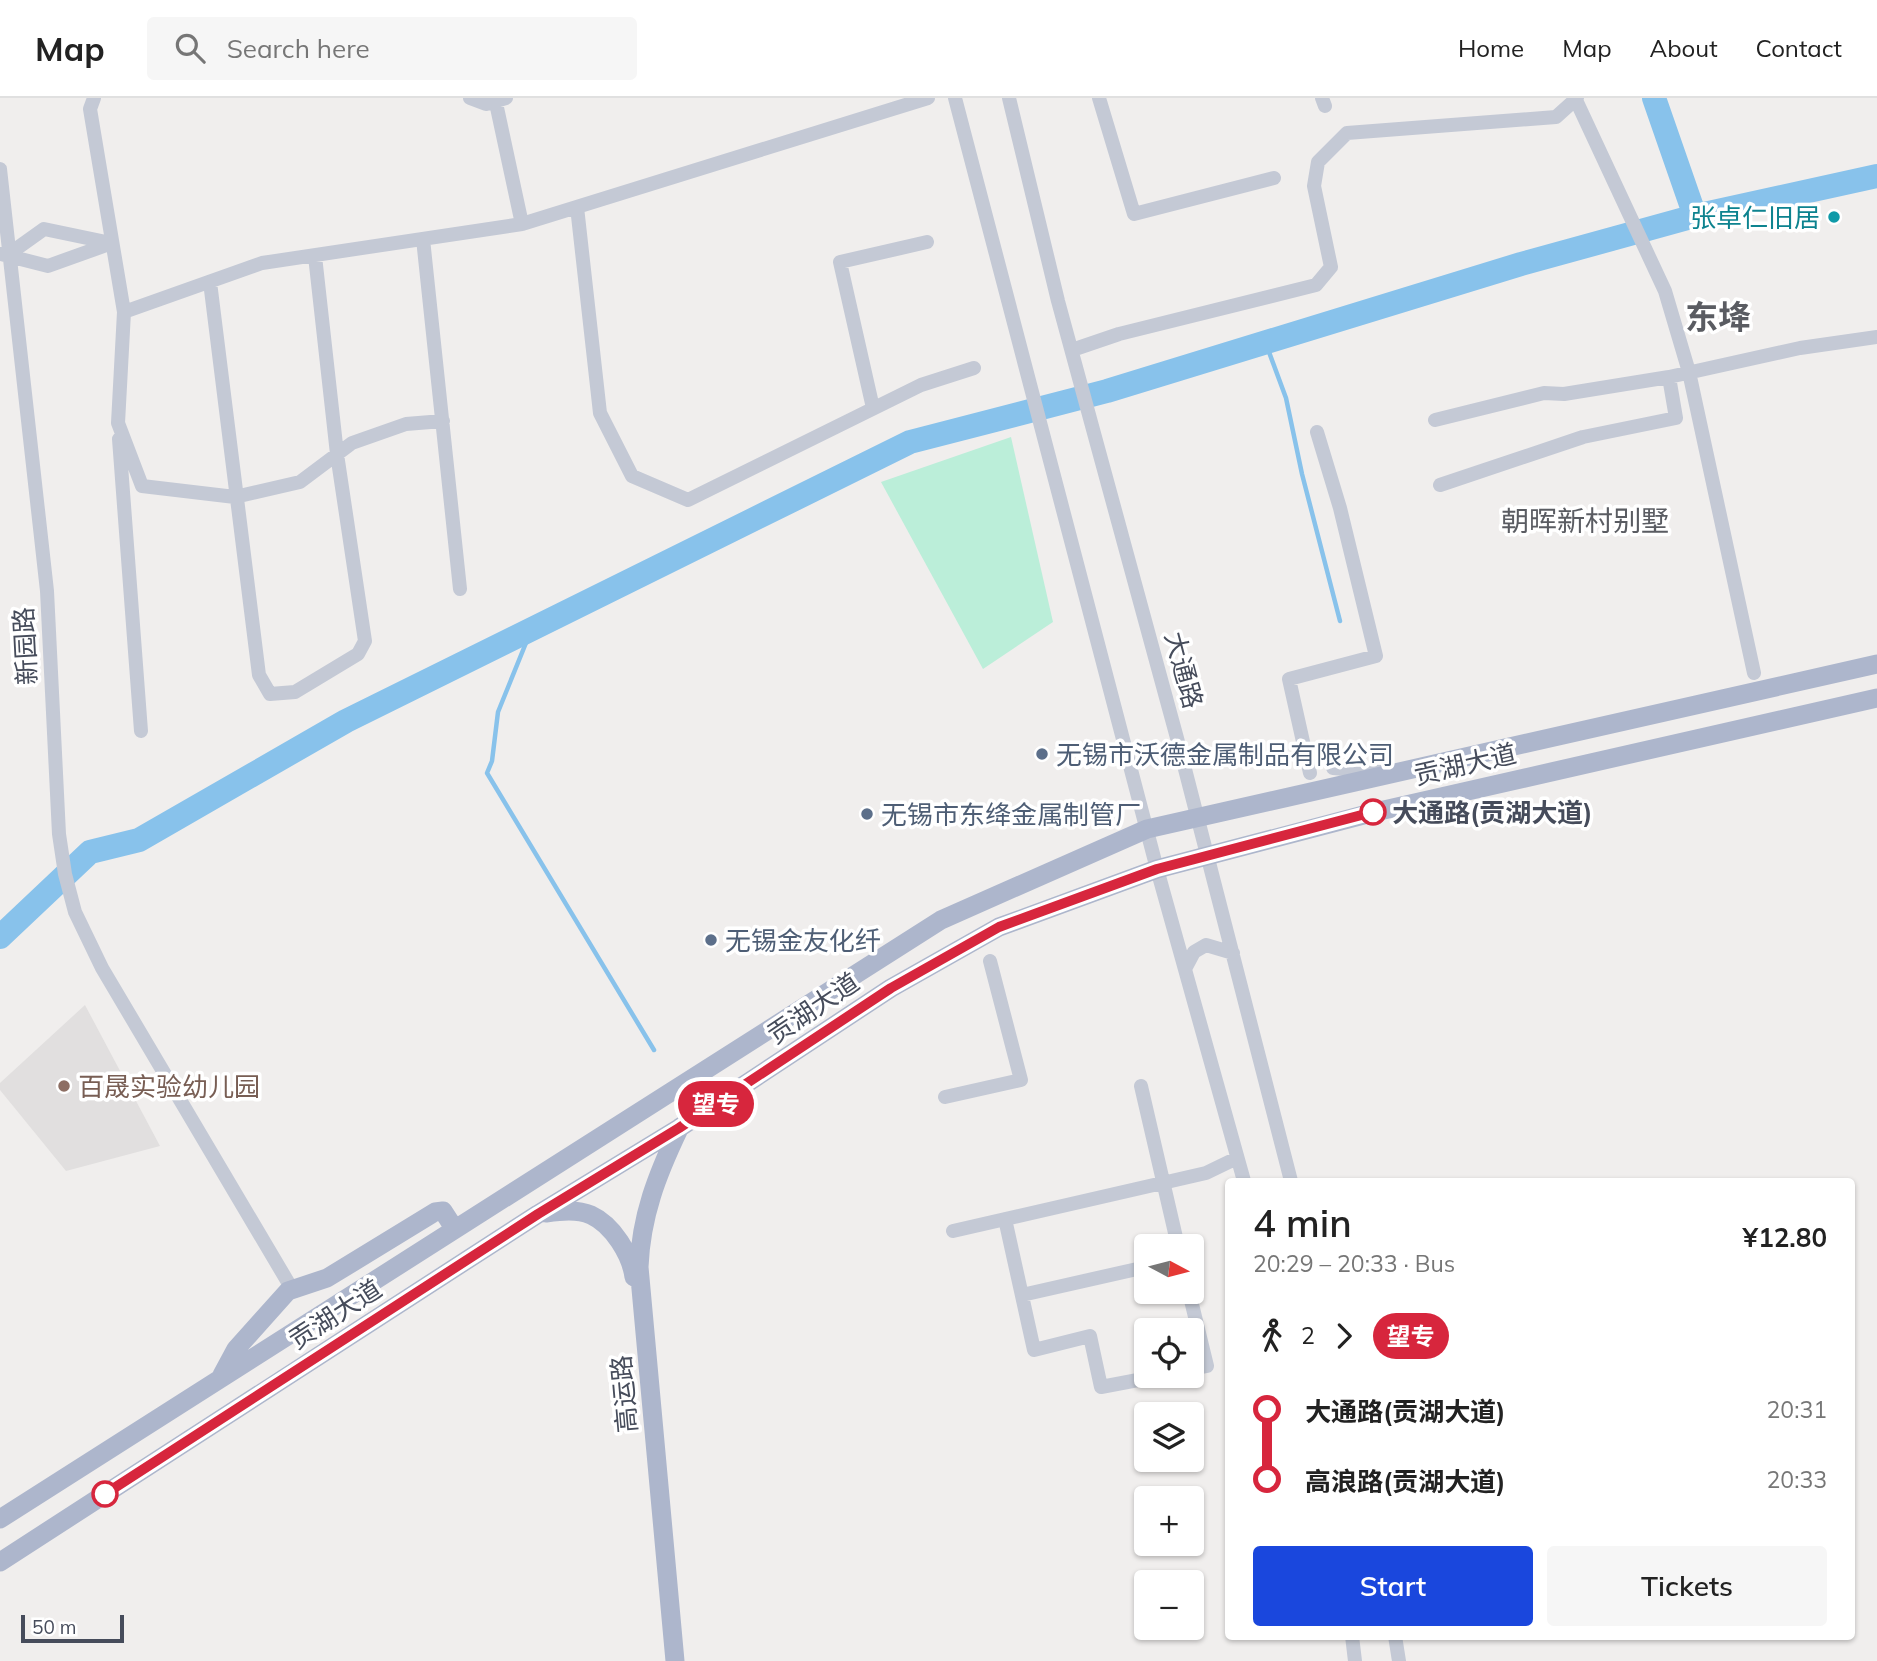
<!DOCTYPE html>
<html lang="en">
<head>
<meta charset="utf-8">
<style>
	body { margin:0; font-family:Mulish,"Noto Sans SC",sans-serif; background:#f6f6f6; color:#222; height:100vh; display:flex; flex-direction:column; font-size:26px; white-space:nowrap }
	* { box-sizing:border-box; margin:0 }
	p { font-size:23px; color:#767676 }
	.icon { flex:none; width:38px; height:38px; fill:none; stroke:currentColor; stroke-width:2; stroke-linecap:round; stroke-linejoin:round }
	.map { position:relative; flex:1; overflow:hidden }
	.details { position:absolute; left:1225px; top:1080px; width:630px; height:462px; display:flex; flex-direction:column; background:#fff; border-radius:7px; box-shadow:0 2px 5px #0004 }
	.details>* { flex:none }
	.badge { padding:0 14px; border-radius:23px; font-size:24px; line-height:46px }
	.needle { width:46px; rotate:97deg }
	.tools { position:absolute; left:1134px; top:1136px; display:grid; gap:14px }
	.tools a { display:grid; place-items:center; width:70px; height:70px; border-radius:7px; background:#fff; box-shadow:0 2px 5px #0004; font-size:35px }
	.scale { position:absolute; left:21px; bottom:18px; width:103px; box-sizing:border-box; padding-left:7px; border:4px solid #464c5b; border-top:0; font-size:19px; line-height:24px; white-space:nowrap; color:#464c5b; -webkit-text-stroke:5px #fff; paint-order:stroke }
	.map>.badge { position:absolute; translate:-50% -50%; box-shadow:0 0 0 4px #fff }
	.legs { display:flex; align-items:center; gap:10px; height:77px; padding:0 28px; font-size:23px }
	.legs p { margin-inline-start:auto }
	.head { display:flex; align-items:center; justify-content:space-between; height:119px; padding:0 28px }
	h1 { font-size:38px; font-weight:600; line-height:52px }
	.cta { display:flex; gap:14px; margin-top:auto; padding:14px 28px }
	.cta a { flex:1; height:80px; border-radius:7px; background:#1a47dd; color:#fff; font-size:28px; font-weight:600; line-height:80px; text-align:center }
	.cta a+a { background:#f6f6f6; color:#222 }
	ul { padding:0 28px; list-style:none }
	li { display:flex; align-items:center; gap:24px; height:70px; font-size:26px }
	li i { display:grid; place-items:center; width:10px; height:100%; margin:0 9px; background:currentColor }
	li i::after { content:''; width:18px; height:18px; margin:-9px; border:5px solid; border-radius:50%; background:#fff }
	li p { margin-inline-start:auto }
	li:first-child i { background:linear-gradient(#0000 50%,currentColor 0) }
	li:last-child i { background:linear-gradient(currentColor 50%,#0000 0) }
	header { display:flex; align-items:center; gap:42px; box-sizing:border-box; height:98px; padding:0 35px; background:#fff; border-bottom:2px solid #e0e0e0 }
	header strong { font-size:33px }
	nav { display:flex; gap:38px; margin-inline-start:auto; font-size:24px }
	.search { width:490px; height:63px; background:#f6f6f6; display:flex; align-items:center; gap:18px; box-sizing:border-box; padding:0 24px; border-radius:7px; color:#767676; font-size:26px }
	.map>svg:first-child { display:block }
</style>
</head>
<body>
<header>
<strong>Map</strong>
<div class="search"><svg class="icon" aria-label="search" viewBox="0 0 24 24"><circle cx="10" cy="10" r="6"/><path d="M15 15l6 6"/></svg>Search here</div>
<nav><a>Home</a><a>Map</a><a>About</a><a>Contact</a></nav>
</header>
<div class="map">
<svg width="1877" height="1563" viewBox="0 0 1877 1563">
	<rect width="100%" height="100%" fill="#f0eeed"/>
	<path fill="#e1dfdf" d="M85,907L160,1048L66,1073L0,992V985Z"/>
	<path fill="#bbeed9" d="M1011,339L1053,524L983,571L881,384Z"/>
	<g fill="none" stroke-linecap="round" stroke-linejoin="round">
		<path stroke="#88c2eb" stroke-width="4.5" d="M1266,246L1286,300L1302,376L1340,523
			M530,535L498,614L492,663L487,675L654,952"/>
		<path stroke="#88c2eb" stroke-width="24" d="M1654,0L1695,118
			M0,839L90,754L139,742L346,623L910,344L1107,293L1521,166L1695,118L1877,78"/>
		<path stroke="#c4c9d5" stroke-width="14" d="M94,0L90,11L124,214L262,165L522,126
			M470,0L486,6L506,0
			M955,0L1157,771L1244,1083
			M1009,0L1058,203L1177,640L1291,1083
			M1099,0L1134,116L1274,80
			M1322,0L1325,8
			M1575,0L1665,193L1689,274L1754,575
			M496,5L522,126L928,0
			M0,71L47,493L59,736L65,776L75,814L102,870L292,1191
			M577,109L600,315L632,378L688,402L921,287L974,270
			M423,141L460,491
			M1,156L48,168L112,145
			M9,156L44,131L111,145
			M210,184L259,577L270,596L295,594L358,556L365,543L337,356L315,158
			M124,214L118,325L142,388L235,399L300,384L352,345L406,326L443,323
			M1072,252L1119,236L1316,187L1331,169L1314,88L1318,64L1347,35L1556,19L1577,0
			M873,310L840,164L927,144
			M1435,322L1544,295L1564,296L1669,279L1800,250L1877,239
			M119,341L141,633
			M1440,387L1583,339L1676,320L1669,279
			M1333,670L1380,674
			M1310,675L1289,581L1376,558L1340,410L1317,334
			M1185,871L1194,854L1206,847L1233,855
			M1141,988L1178,1148
			M945,999L1021,982L990,863
			M1005,1121L1034,1252L1090,1238L1101,1289L1159,1278
			M953,1133L1206,1075L1237,1060
			M1189,1194L1207,1268L1192,1271
			M1022,1197L1146,1169
			M1352,1538L1355,1563
			M1395,1538L1399,1563"/>
		<path stroke="#adb6cc" stroke-width="19" d="M546,1115C561,1113 577,1111 591,1117C613,1127 631,1157 634,1179
			M222,1277L236,1251L288,1193L327,1180L435,1114L443,1113L454,1130
			M0,1421L941,822L1147,731L1877,566
			M0,1464L538,1116L679,1030L891,890L999,829L1157,771L1375,714L1877,600
			M675,1563L639,1169C641,1118 657,1077 679,1031"/>
	</g>
	<g fill="none" stroke-linecap="round" stroke-linejoin="round">
		<g stroke="#fff" stroke-width="16">
			<path id="line-1" d="M105,1396L538,1116L679,1030L891,890L999,829L1157,771L1373,714"/>
		</g>
		<use href="#line-1" stroke="#d7263d" stroke-width="10"/>
	</g>
	<circle fill="#0f9aa8" stroke="#fff" stroke-width="2.5" cx="1834" cy="119" r="7"/>
	<g fill="#5c6f8a" stroke="#fff" stroke-width="2.5">
		<circle cx="1042" cy="656" r="7"/>
		<circle cx="867" cy="716" r="7"/>
		<circle cx="711" cy="842" r="7"/>
	</g>
	<g fill="#fff" stroke="#d7263d" stroke-width="3.5">
		<circle cx="1373" cy="714" r="12"/>
		<circle cx="105" cy="1396" r="12"/>
	</g>
	<circle fill="#8d6e63" stroke="#fff" stroke-width="2.5" cx="64" cy="988" r="7"/>
	<g text-anchor="middle" dominant-baseline="central" stroke-width="7" stroke-linejoin="round" paint-order="stroke">
		<g font-size="26" fill="#0d838f" stroke="#fff" text-anchor="end">
			<text x="1820" y="119">张卓仁旧居</text>
		</g>
		<g font-size="26" fill="#464c5b" stroke="#fff">
			<text transform="translate(25 548) rotate(-93)">新园路</text>
			<text transform="translate(1184 572) rotate(75)">大通路</text>
			<text transform="translate(1465 666) rotate(-13)">贡湖大道</text>
			<text transform="translate(813 910) rotate(-34)">贡湖大道</text>
			<text transform="translate(335 1216) rotate(-33)">贡湖大道</text>
			<text transform="translate(624 1296) rotate(-95)">高运路</text>
		</g>
		<g font-size="26" fill="#4e5e75" stroke="#fff" text-anchor="start">
			<text x="1056" y="656">无锡市沃德金属制品有限公司</text>
			<text x="881" y="716">无锡市东绛金属制管厂</text>
			<text x="725" y="842">无锡金友化纤</text>
		</g>
		<g font-size="26" font-weight="bold" fill="#464c5b" stroke="#fff" text-anchor="start">
			<text x="1392" y="714">大通路(贡湖大道)</text>
		</g>
		<g font-size="26" fill="#785e54" stroke="#fff" text-anchor="start">
			<text x="78" y="988">百晟实验幼儿园</text>
		</g>
		<g font-size="28" fill="#5a5c62" stroke="#fff">
			<text x="1585" y="422">朝晖新村别墅</text>
		</g>
		<g font-size="33" font-weight="bold" fill="#5a5c62" stroke="#fff">
			<text x="1718" y="218">东鿍</text>
		</g>
	</g>
</svg>
<div class="tools">
<a><svg class="needle" viewBox="-14 -14 28 28"><path d="M0-13l5 13h-10z" fill="#e53935"/><path d="M0 13l5-13h-10z" fill="#767676"/></svg></a>
<a><svg class="icon" aria-label="locate" viewBox="0 0 24 24"><circle cx="12" cy="12" r="6"/><path d="M12 2v4M12 18v4M2 12h4M18 12h4"/></svg></a>
<a><svg class="icon" aria-label="layers" viewBox="0 0 24 24"><path d="M12 4l9 5-9 5-9-5zM3 14l9 5 9-5"/></svg></a>
<a>+</a>
<a>−</a>
</div>
<div class="scale">50 m</div>
<b class="badge" style="left:716px;top:1006px;background:#d7263d;color:#fff">望专</b>
<section class="details">
<div class="head"><div><h1>4 min</h1><p>20:29 – 20:33 · Bus</p></div><b>¥12.80</b></div>
<div class="legs"><svg class="icon" aria-label="walk" viewBox="0 0 24 24"><circle cx="13" cy="4" r="2"/><path d="M13 8l-2 6 4 7M11 14l-3 7M7 12l3-4h3l4 4"/></svg>2<svg class="icon" aria-label="forward" viewBox="0 0 24 24"><path d="M9 5l7 7-7 7"/></svg><b class="badge" style="background:#d7263d;color:#fff">望专</b></div>
<ul>
<li><i style="color:#d7263d"></i><b>大通路(贡湖大道)</b><p>20:31</p></li>
<li><i style="color:#d7263d"></i><b>高浪路(贡湖大道)</b><p>20:33</p></li>
</ul>
<div class="cta"><a>Start</a><a>Tickets</a></div>
</section>
</div>
</body>
</html>
